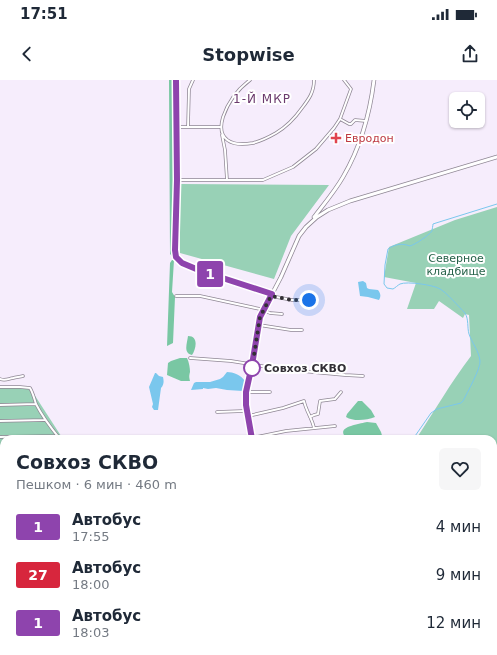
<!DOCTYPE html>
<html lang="ru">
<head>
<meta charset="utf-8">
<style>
	body { margin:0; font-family:"DejaVu Sans",sans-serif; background:#f6f6f7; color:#1f2937; height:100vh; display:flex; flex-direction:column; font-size:15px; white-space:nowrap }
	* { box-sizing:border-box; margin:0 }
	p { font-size:13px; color:#747a83 }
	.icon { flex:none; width:22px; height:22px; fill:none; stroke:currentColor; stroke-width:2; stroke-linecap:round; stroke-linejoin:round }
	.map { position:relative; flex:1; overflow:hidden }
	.side { position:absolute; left:0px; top:355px; width:497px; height:220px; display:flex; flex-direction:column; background:#fff; border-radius:12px 12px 0 0; box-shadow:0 1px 3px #0004 }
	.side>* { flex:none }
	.badge { padding:0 8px; border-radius:3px; font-size:14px; line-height:26px }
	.fabs { position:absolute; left:449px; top:12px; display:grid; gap:8px }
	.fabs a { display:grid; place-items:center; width:36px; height:36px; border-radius:6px; background:#fff; box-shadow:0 1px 3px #0004; font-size:20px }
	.you { position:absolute; width:20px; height:20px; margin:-10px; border:3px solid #fff; border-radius:50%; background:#1a73e8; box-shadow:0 0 0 6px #1a73e833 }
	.map>.badge { position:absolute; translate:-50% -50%; box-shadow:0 0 0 2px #fff }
	.round { display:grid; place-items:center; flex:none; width:42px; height:42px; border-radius:6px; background:#f6f6f7 }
	.overview { display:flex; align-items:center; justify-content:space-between; height:68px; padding:0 16px }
	h1 { font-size:19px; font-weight:800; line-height:30px }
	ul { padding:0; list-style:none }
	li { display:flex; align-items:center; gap:12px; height:48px; padding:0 16px }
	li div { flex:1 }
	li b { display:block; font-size:15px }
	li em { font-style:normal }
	li .badge { min-width:44px; font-weight:700; text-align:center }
	.status { display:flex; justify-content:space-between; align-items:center; height:28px; padding:0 20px; background:#fff; direction:ltr }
	.status svg { height:11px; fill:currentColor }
	header { display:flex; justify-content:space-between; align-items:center; height:52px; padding:0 16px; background:#fff; font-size:18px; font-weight:800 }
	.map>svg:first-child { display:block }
</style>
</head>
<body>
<div class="status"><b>17:51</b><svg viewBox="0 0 49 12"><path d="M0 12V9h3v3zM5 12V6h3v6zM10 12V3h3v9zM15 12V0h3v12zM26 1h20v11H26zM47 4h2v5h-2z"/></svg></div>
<header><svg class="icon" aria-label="back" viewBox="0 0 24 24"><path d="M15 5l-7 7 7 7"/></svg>Stopwise<svg class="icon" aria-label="share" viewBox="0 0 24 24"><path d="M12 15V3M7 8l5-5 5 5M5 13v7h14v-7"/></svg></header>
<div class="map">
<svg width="497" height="575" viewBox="0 0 497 575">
	<rect width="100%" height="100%" fill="#f6edfc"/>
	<path fill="#98d1b6" d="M180,104L329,105L291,156L274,199L180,173Z
		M497,127V415H493V359H416C434,332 451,302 471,276L469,235L465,234L463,238L439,221L434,229H407L416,203L384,197L389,167L455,140Z
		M0,307L30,308L63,359H4V529L0,532Z
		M4,536V571H271V575H0V539Z
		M339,571H473L472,572L473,575H339Z"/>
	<path fill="#79c7a3" d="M169,0H175V174L172,176L170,174Z
		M172,180H174L172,212L175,217L173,263L167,266L170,183Z
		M188,256C199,256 196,269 192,275C183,273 187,264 188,256Z
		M180,278H187C189,282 190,288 190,292C189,296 189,297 190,301H181L167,295L168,283L171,281Z
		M358,321H362L371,330L375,337C367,340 354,342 346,337L347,334Z
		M367,342L376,343L381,352L383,359H348C332,347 360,344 367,342Z"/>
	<path fill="#7ac7ed" d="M363,201L366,203L367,208L369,209L378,210C381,214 381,217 379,220L368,217L360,216L358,202Z
		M227,292C233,292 241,295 245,301L243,311L227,310L216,308L208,309L203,308V309L191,310L194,303L196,302H210L220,299L223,297Z
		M155,293H156L159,296L163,297C164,301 164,305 161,308L158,330H154L152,327L153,324L149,307Z"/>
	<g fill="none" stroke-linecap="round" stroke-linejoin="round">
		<path stroke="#7ac7ed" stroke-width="1" d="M413,359L431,333L437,329L461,323L463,321C467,313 481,288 480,281C479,271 472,263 469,254C467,247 469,240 465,233C459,227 446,212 440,209C434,205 407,201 400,204C398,205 395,208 393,209L387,208L384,204L385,185L388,169C395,164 402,163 410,166C416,164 428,156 432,151C432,150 433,145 433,144L436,143L497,124
			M417,575L421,571"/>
		<g stroke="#8f8794" stroke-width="3.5">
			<path id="street" d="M176,0L177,100L175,172L176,177L182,183L201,191L250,206L272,214
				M250,0C238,9 228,22 223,37C216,60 232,67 253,63C261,61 269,57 276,53C286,47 295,38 302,28C309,19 314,12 314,0
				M340,39L349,44H351L355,40L366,41
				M176,47H221
				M188,47L189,9L193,0
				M222,55L225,70L227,100
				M177,100H263L293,87L316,69L334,48L340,39L351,9L344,0
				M176,216H200L260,229L270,233L282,234
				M271,216L292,220H309
				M259,245L291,250H302
				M190,278L231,281L280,289L345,295L363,296
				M0,299C5,301 8,299 13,298C16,297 19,297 23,296
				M0,307H20L30,308C33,313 34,318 36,324C42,336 51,348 60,359
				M246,312H270
				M0,325L36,324
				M217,332L244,331L248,336L283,328L304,321C306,331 312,338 314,348
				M310,337L314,335L318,334L320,321L335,319L341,312
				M0,341L45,340
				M0,357L57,356
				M252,358L286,351L335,346
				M0,373H4
				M0,390H4
				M0,406H4
				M497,418H496L495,422L497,436
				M0,423H4
				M0,439H4
				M0,458H4
				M0,480L4,482
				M0,487H4
				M0,501H4
				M0,520L4,519
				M0,531L4,528
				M126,571V575"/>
		</g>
		<g stroke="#8f8794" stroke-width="4.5">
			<path id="secondary" d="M314,137C324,124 335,111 343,97C360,68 370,33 374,0
				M252,359L246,325V312L252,285L260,237L281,197L299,156L306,147L317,137L328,130L350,121L497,77
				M0,539L4,535
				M493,561L497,559
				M272,575V571
				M476,575L480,571"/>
		</g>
		<use href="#street" stroke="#fff" stroke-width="2"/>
		<use href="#secondary" stroke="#fff" stroke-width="3"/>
	</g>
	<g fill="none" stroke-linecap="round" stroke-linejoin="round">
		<g stroke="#fff" stroke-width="9">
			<path id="line" d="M176,0L177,100L175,170L176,177L182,183L201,191L272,214L260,237L252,285L246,312V325L252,359"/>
		</g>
		<use href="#line" stroke="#8e44ad" stroke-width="6"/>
		<path stroke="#322f35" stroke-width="4" stroke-dasharray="0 7.2" d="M252,288L260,237L271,216L292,220H309"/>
	</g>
	<path fill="#e0444e" stroke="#fff" stroke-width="1.5" d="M334 52h4v4h4v4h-4v4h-4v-4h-4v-4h4z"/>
	<circle fill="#fff" stroke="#8e44ad" stroke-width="2" cx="252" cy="288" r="8"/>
	<g text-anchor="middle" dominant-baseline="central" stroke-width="4" stroke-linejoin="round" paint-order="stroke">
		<g font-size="11" fill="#be3a42" stroke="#fff" text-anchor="start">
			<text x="345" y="58">Евродон</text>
		</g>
		<g font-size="11" fill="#266249" stroke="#fff">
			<text x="456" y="178">Северное<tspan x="456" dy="13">кладбище</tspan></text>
		</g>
		<g font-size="11" font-weight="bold" fill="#322f35" stroke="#fff" text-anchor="start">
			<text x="264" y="288">Совхоз СКВО</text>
		</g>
		<g font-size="12" letter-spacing="1" fill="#6b3a6d" stroke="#fff">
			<text x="262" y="19">1-Й МКР</text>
		</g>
	</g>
</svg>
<div class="fabs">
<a><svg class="icon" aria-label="locate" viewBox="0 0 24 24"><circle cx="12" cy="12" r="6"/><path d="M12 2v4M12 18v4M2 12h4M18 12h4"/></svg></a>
</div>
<div class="you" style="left:309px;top:220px"></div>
<b class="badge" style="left:210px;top:194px;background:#8e44ad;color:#fff">1</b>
<section class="side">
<div class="overview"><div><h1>Совхоз СКВО</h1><p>Пешком · 6 мин · 460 m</p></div><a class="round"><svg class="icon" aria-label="heart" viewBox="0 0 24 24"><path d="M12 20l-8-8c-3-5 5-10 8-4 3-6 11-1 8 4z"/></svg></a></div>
<ul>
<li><span class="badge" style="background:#8e44ad;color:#fff">1</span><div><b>Автобус</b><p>17:55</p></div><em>4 мин</em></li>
<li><span class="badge" style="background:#d7263d;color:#fff">27</span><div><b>Автобус</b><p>18:00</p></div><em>9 мин</em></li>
<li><span class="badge" style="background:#8e44ad;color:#fff">1</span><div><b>Автобус</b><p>18:03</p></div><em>12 мин</em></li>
</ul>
</section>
</div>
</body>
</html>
